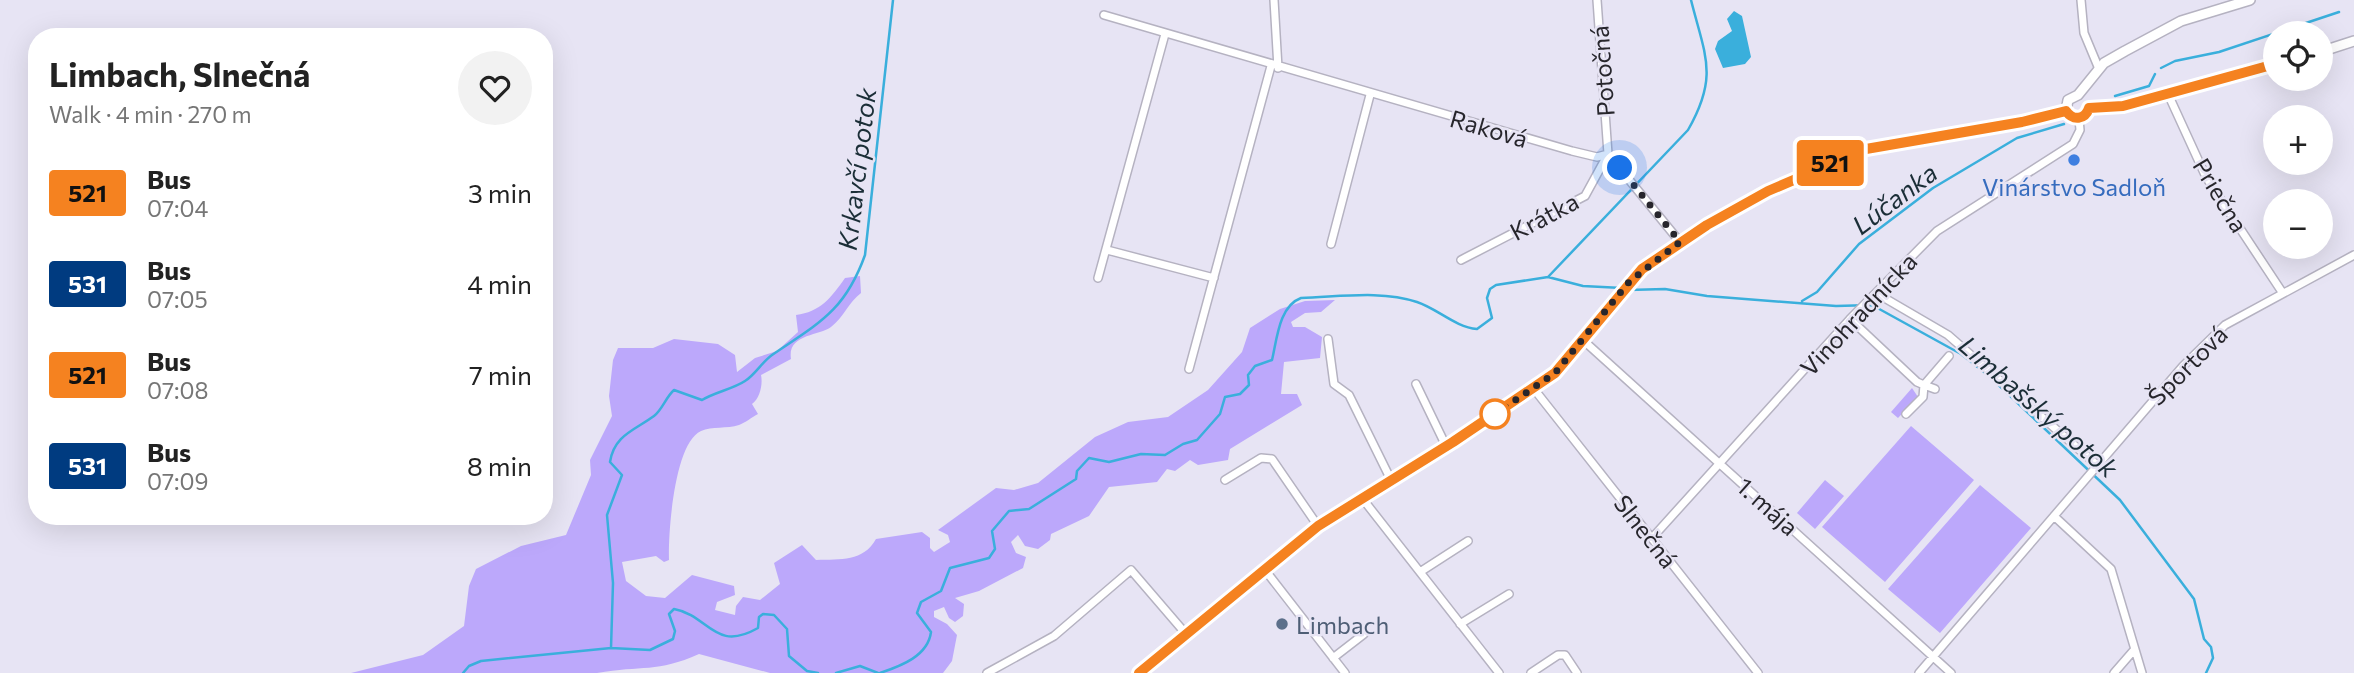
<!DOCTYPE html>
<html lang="en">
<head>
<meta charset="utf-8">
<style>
	body { margin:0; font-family:Commissioner,sans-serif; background:#f2f2f2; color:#222; height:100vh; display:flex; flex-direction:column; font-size:26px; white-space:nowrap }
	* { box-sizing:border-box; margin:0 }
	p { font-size:23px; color:#767676 }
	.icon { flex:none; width:38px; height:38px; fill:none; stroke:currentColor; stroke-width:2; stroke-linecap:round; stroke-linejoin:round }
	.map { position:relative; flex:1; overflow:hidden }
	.side { position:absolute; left:28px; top:28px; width:525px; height:497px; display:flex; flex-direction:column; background:#fff; border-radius:28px; box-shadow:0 7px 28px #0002 }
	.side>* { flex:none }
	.badge { padding:0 14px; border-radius:5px; font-size:24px; line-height:46px }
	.controls { position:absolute; left:2263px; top:21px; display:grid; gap:14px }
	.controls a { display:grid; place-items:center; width:70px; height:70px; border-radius:50%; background:#fff; box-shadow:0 7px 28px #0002; font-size:35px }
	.you { position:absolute; width:35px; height:35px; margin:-18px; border:5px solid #fff; border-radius:50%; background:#1a73e8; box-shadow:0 0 0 10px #1a73e833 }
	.map>.badge { position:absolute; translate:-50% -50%; box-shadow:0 0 0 4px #fff }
	.round { display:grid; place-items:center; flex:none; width:74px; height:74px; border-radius:37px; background:#f2f2f2 }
	.head { display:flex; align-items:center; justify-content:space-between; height:119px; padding:0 21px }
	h1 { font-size:33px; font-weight:700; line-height:52px }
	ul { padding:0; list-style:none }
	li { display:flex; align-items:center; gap:21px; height:91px; padding:0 21px }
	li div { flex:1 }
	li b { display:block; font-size:26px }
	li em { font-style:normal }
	li .badge { min-width:77px; font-weight:700; text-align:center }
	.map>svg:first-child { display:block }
</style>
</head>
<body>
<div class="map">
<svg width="2354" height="673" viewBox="0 0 2354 673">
	<rect width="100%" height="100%" fill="#e7e4f4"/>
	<path fill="#bca8fb" d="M860,276L861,293C849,302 843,318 831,327C819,336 787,334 791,359L761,375C763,384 760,398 752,404L758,414C752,417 745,423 739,425C727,429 712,426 701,431C674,443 668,534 669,560L664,562L656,556L622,562L626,581L646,596L665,598L692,575L734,586L735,595L717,602L715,610L735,615L736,606L743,597L760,600L780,584L774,563L802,545L816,560C841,559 863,562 876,539L922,532L930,538V548L934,552L950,542L948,535L938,530L996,488L1014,490L1038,483L1095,437L1128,422L1168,417L1208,390L1242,352L1250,328L1280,309L1305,301L1335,300L1321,312L1305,313L1291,322L1293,327H1305L1322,337L1320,358L1284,362L1281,394H1297L1302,405L1230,449L1228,460L1198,465L1190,460L1175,471L1167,469L1157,482L1109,487L1089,516L1051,534L1050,540L1038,549L1025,546L1018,535L1011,542L1016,553L1026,557L1023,568L979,591L955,598L964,604L963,616L955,622L949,618L944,607L934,611V617L947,624L957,635L952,661L943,673H770L699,654C657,673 642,665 597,673H351L423,655L464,626L469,586L476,569L521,546L566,535L591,475L590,460L612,416L609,396L613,360L618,348H653L674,339L718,344L735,355L737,372L755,358L777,351L798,332L796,315C820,312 831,298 845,278Z
		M1912,388L1918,397L1898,418L1891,412Z
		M1911,426L1974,480L1885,582L1822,527Z
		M1825,480L1844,496L1815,529L1797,513Z
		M1980,485L2031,528L1940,633L1888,589Z"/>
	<path fill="#3aafdc" d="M1734,11L1742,16L1751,57L1745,64L1723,68L1715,49L1718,41L1732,31L1727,19Z"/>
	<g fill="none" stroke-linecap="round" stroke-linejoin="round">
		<path stroke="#3aafdc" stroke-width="2.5" d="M2161,68L2175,61L2219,52L2339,12
			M2115,96L2149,86L2155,74
			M1548,277L1688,130C1719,76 1705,56 1691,0
			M1628,290L1665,289L1707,296L1836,306L1872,305L1961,354L1989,376L2120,500L2194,599L2204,639L2211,647L2213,658L2206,673
			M1802,301L1817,292L1859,244L1933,188L2017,138L2064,124
			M611,648L613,583L607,515L622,475L610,462C614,435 635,430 654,416C662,410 666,397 674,390L702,400C715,392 733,389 745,381C755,375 762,362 772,355C819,323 845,311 865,255L893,0
			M463,673L469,666L481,661L611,648L650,650L673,639L675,631L669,614L674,609C709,615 714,653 758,628L759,617L763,614L774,615L787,629L789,656L807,671L818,673
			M836,673L860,666L878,673
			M880,673C901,666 928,656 931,632L917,613L921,602L941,591L950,568L989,558L995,549L992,531L1009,511L1029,509L1076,479L1077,471L1089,458L1109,462L1141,454L1165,455L1183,444L1197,440L1220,414L1225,397L1240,394L1249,385L1248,375L1255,366L1272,360C1277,339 1279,306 1301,298C1339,297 1381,290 1417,302C1438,309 1455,327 1477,329L1492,318L1487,298L1490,289L1496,285L1548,277L1583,286L1622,288"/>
		<g stroke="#b5b2c1" stroke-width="10">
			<path id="minor" d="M1274,0L1278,68
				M1597,0L1608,154L1680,242
				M2081,0L2084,33L2099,69
				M1104,15L1572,151L1597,157L1608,154
				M2168,94L2206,177L2282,292
				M1331,244L1370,95
				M1107,250L1214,278
				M1461,260L1585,196L1608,154
				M1098,278L1165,34
				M1876,293L1948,335L2097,465
				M1850,319L1917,382L1924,385L1949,356
				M1328,339L1334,384L1349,395L1391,480
				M1584,341L1951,673
				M1189,369L1271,66
				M1416,384L1446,446
				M1534,389L1758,673
				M1906,414L1923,397L1924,385L1935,389
				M1225,480L1261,458L1272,459L1318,526
				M1362,498L1499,673
				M2054,516L2111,569L2142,673
				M1652,538L1850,319L1937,231L2073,144L2080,130L2079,119
				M1265,570L1345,673
				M1420,572L1468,541
				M1460,624L1509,594
				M1333,658L1364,634
				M987,673L1054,636L1131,570L1186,634
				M1531,673L1558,655H1565L1577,673
				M1919,673L2183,366L2225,325L2354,255
				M2114,673L2134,650"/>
		</g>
		<g stroke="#b5b2c1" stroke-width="12">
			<path id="tertiary" d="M2320,52L2354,41
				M2089,108L2123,106L2275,64
				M2066,111L2068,100L2078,95L2104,63L2125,51L2181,21L2250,0
				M2066,111C2073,122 2085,120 2089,108
				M1139,673L1318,526L1453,442L1555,373L1642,269L1707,225L1768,191L1866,149L2022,123L2066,111"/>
		</g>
		<use href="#minor" stroke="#fff" stroke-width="7"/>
		<use href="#tertiary" stroke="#fff" stroke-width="9"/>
	</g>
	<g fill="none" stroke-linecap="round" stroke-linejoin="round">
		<g stroke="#fff" stroke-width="16">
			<path id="line" d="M1139,673L1318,526L1453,442L1555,373L1642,269L1707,225L1768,191L1866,149L2022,122L2066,111C2073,121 2085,120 2089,108L2123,106L2275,64"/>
		</g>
		<use href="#line" stroke="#f58220" stroke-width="10"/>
		<path stroke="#27262c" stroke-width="7" stroke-dasharray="0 12.6" d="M1495,414L1555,373L1629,282L1680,242L1620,168"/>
	</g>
	<circle fill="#3f7fe0" stroke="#e7e4f4" stroke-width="2.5" cx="2074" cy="160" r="7"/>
	<circle fill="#fff" stroke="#f58220" stroke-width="3.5" cx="1495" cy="414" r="14"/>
	<circle fill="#5c6f8a" stroke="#e7e4f4" stroke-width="2.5" cx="1282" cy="624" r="7"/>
	<g text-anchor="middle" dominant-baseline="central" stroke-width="5" stroke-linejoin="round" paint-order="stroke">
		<g font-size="24" fill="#27262c" stroke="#e7e4f4">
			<text transform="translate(1602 71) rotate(-94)">Potočná</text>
			<text transform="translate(1489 128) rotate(16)">Raková</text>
			<text transform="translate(2221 195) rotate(59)">Priečna</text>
			<text transform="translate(1544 216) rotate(-28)">Krátka</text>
			<text transform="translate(1858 314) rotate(-47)">Vinohradnícka</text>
			<text transform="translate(2187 365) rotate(-45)">Športová</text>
			<text transform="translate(1768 506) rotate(42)">1. mája</text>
			<text transform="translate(1646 531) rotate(52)">Slnečná</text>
		</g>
		<g font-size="24" fill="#366cbe" stroke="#e7e4f4">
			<text x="2074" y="186">Vinárstvo Sadloň</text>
		</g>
		<g font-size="24" fill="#4e5e75" stroke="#e7e4f4" text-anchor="start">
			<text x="1296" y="624">Limbach</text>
		</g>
		<g font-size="26" font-style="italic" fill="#1b2e37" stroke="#e7e4f4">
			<text transform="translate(856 169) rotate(-83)">Krkavčí potok</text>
			<text transform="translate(1894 198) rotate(-37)">Lúčanka</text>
			<text transform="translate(2039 406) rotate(41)">Limbašský potok</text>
		</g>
	</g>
</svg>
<div class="controls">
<a><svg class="icon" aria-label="locate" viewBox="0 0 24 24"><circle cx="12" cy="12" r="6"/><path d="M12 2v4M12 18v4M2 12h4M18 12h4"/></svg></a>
<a>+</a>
<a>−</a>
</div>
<div class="you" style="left:1620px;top:168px"></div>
<b class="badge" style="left:1830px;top:163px;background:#f58220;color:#111">521</b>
<section class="side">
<div class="head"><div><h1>Limbach, Slnečná</h1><p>Walk · 4 min · 270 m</p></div><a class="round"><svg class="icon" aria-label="heart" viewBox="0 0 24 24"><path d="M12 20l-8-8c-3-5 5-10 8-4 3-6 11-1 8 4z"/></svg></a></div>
<ul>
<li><span class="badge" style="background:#f58220;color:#111">521</span><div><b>Bus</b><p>07:04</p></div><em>3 min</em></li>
<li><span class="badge" style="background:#003b80;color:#fff">531</span><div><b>Bus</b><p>07:05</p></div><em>4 min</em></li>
<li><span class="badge" style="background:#f58220;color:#111">521</span><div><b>Bus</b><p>07:08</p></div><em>7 min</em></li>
<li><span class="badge" style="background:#003b80;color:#fff">531</span><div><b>Bus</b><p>07:09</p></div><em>8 min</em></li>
</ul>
</section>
</div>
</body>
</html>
